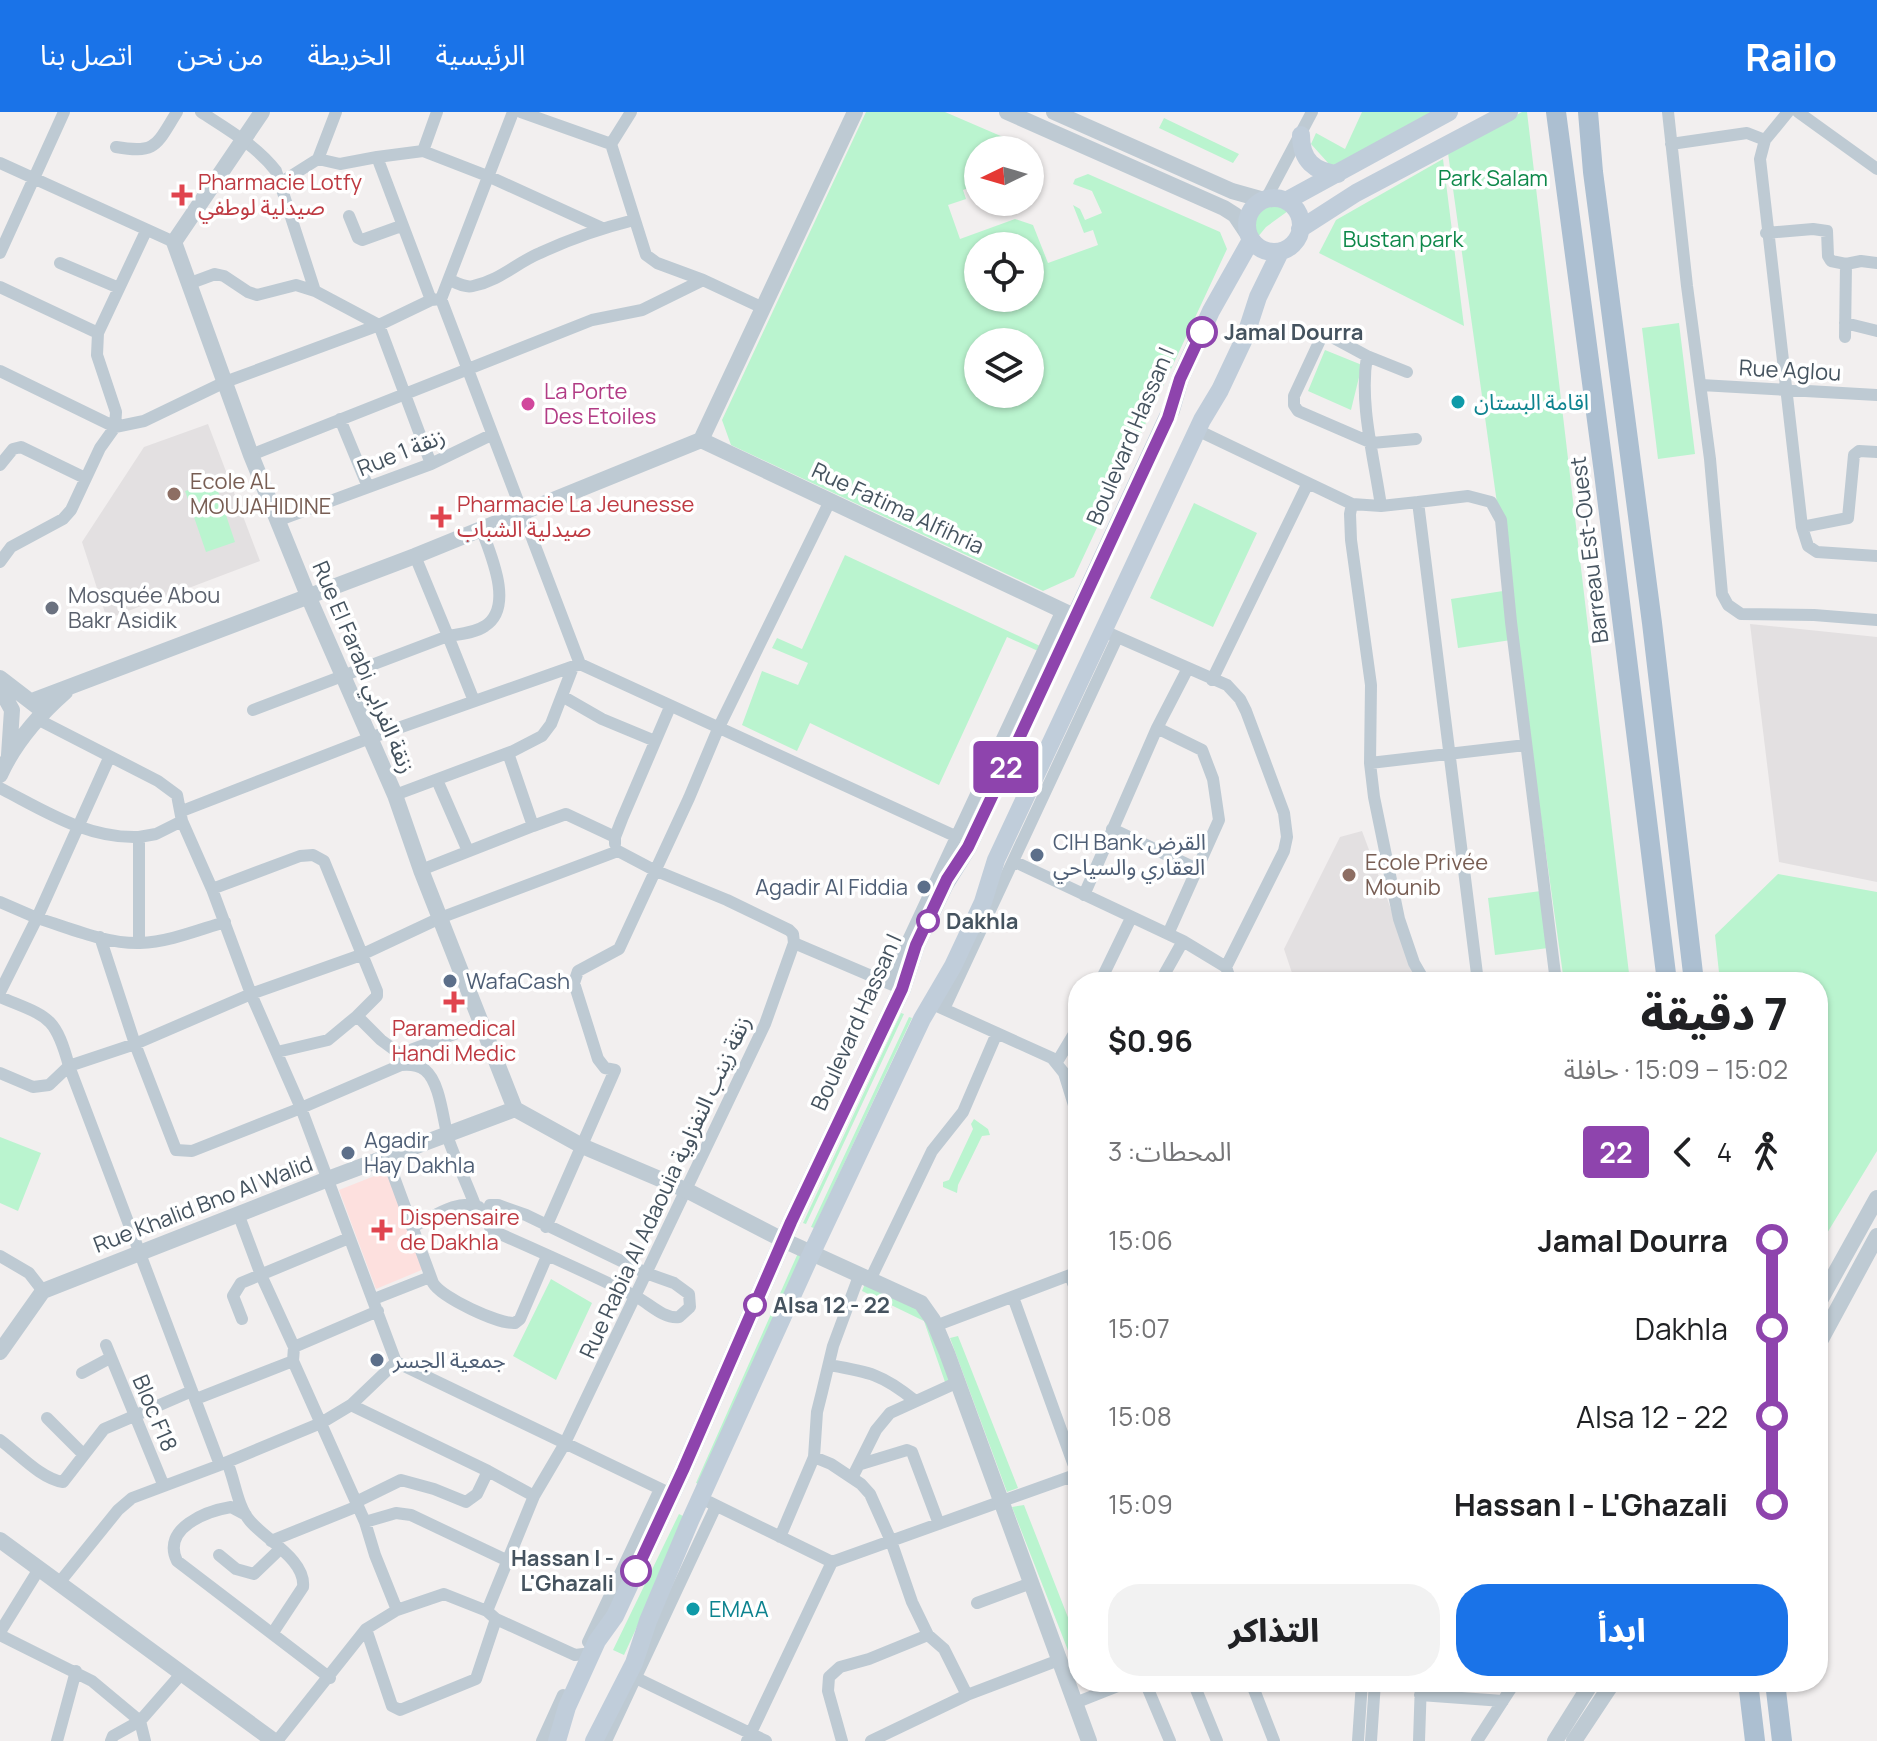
<!DOCTYPE html>
<html lang="ar">
<head>
<meta charset="utf-8">
<style>
	body { margin:0; font-family:Manrope,"Noto Sans Arabic",sans-serif; background:#f2f2f2; color:#202124; direction:rtl; height:100vh; display:flex; flex-direction:column; font-size:30px; white-space:nowrap }
	* { box-sizing:border-box; margin:0 }
	p { font-size:26px; color:#757577 }
	.icon { flex:none; width:44px; height:44px; fill:none; stroke:currentColor; stroke-width:2; stroke-linecap:round; stroke-linejoin:round }
	.map { position:relative; flex:1; overflow:hidden; direction:ltr }
	.side { position:absolute; left:1068px; top:860px; width:760px; height:720px; display:flex; flex-direction:column; background:#fff; border-radius:32px; box-shadow:0 2px 6px #0004; direction:rtl }
	.side>* { flex:none }
	.badge { padding:0 16px; border-radius:6px; font-size:28px; line-height:52px }
	.needle { width:52px; rotate:265deg }
	.fabs { position:absolute; left:964px; top:24px; display:grid; gap:16px }
	.fabs a { display:grid; place-items:center; width:80px; height:80px; border-radius:50%; background:#fff; box-shadow:0 2px 6px #0004; font-size:40px }
	.map>.badge { position:absolute; translate:-50% -50%; box-shadow:0 0 0 4px #fff }
	.legs { display:flex; align-items:center; gap:12px; height:88px; padding:0 40px; font-size:26px }
	.legs p { margin-inline-start:auto }
	.overview { display:flex; align-items:center; justify-content:space-between; height:136px; padding:0 40px }
	h1 { font-size:44px; font-weight:800; line-height:60px }
	.action { display:flex; gap:16px; margin-top:auto; padding:16px 40px }
	.action a { flex:1; height:92px; border-radius:32px; background:#1a73e8; color:#fff; font-size:32px; font-weight:800; line-height:92px; text-align:center }
	.action a+a { background:#f2f2f2; color:#202124 }
	ul { padding:0 40px; list-style:none }
	li { display:flex; align-items:center; gap:28px; height:88px; font-size:30px }
	li i { display:grid; place-items:center; width:12px; height:100%; margin:0 10px; background:currentColor }
	li i::after { content:''; width:20px; height:20px; margin:-10px; border:6px solid; border-radius:50%; background:#fff }
	li p { margin-inline-start:auto }
	li:first-child i { background:linear-gradient(#0000 50%,currentColor 0) }
	li:last-child i { background:linear-gradient(currentColor 50%,#0000 0) }
	header { display:flex; align-items:center; gap:48px; box-sizing:border-box; height:112px; padding:0 40px; background:#1a73e8; color:#fff }
	header strong { font-size:38px }
	nav { display:flex; gap:44px; margin-inline-start:auto; font-size:28px }
	.map>svg:first-child { display:block }
</style>
</head>
<body>
<header>
<strong>Railo</strong>
<nav><a>الرئيسية</a><a>الخريطة</a><a>من نحن</a><a>اتصل بنا</a></nav>
</header>
<div class="map">
<svg width="1877" height="1629" viewBox="0 0 1877 1629">
	<rect width="100%" height="100%" fill="#f2efef"/>
	<path fill="#e3e0e1" d="M208,312L260,449L107,507L82,430L144,335Z
		M1750,512L1877,525V770L1779,750Z
		M1362,719L1418,870H1295L1284,837L1340,725Z"/>
	<path fill="#fde0de" d="M387,1059L424,1157L376,1177L339,1078Z"/>
	<path fill="#baf4cf" fill-rule="evenodd" d="M866,0H945L1010,28L1015,38H978V58L966,63L971,75L963,78L966,87L948,93L960,127L1015,107L1033,113L1048,151L1098,133L1093,118L1084,121L1073,93L1080,97L1085,108L1102,101L1092,79L1073,72L1075,67L1088,62L1220,120L1227,137L1074,465L1043,479L731,333L722,308ZM1030,134V186H978V134ZM978,230H1030V282H978Z
		M1362,0H1443L1336,53L1329,52L1311,32L1316,21L1345,37Z
		M1522,0H1527L1630,870H1564L1448,41Z
		M1164,6L1239,42L1233,51L1159,16Z
		M1443,47L1464,214L1319,141L1336,108Z
		M1275,93L1288,99L1266,115L1257,126C1250,109 1255,95 1275,93Z
		M1679,211L1695,342L1658,347L1642,216Z
		M1325,238L1362,253L1351,298L1308,279Z
		M215,370L235,430L206,440L185,379Z
		M1194,391L1257,421L1213,515L1150,486Z
		M845,443L1040,534L1038,539L1007,525L939,673L810,611L797,639L742,613L762,559L798,573L808,551L772,536L777,526L802,537Z
		M1503,479L1511,528L1458,536L1451,487Z
		M1778,762L1877,780V1039L1818,1136V870H1720L1715,823Z
		M1541,779L1548,836L1495,843L1488,786Z
		M901,901L904,902L806,1112L803,1111Z
		M909,905L912,906L814,1116L811,1115Z
		M974,1007L988,1017L990,1023L982,1024L958,1073L957,1081L943,1075V1070L949,1068L973,1017L971,1012Z
		M0,1025L41,1041L18,1099L0,1091Z
		M798,1141L808,1145L704,1374L696,1371Z
		M551,1167L592,1191L556,1268L513,1244Z
		M865,1172L931,1201L955,1269L945,1270L924,1209L862,1179Z
		M958,1224L1018,1376L1007,1380L950,1226Z
		M1024,1393L1078,1531V1564L1012,1395Z
		M679,1402L687,1406L624,1543L613,1538Z"/>
	<g fill="none" stroke-linecap="round" stroke-linejoin="round">
		<path stroke="#becad3" stroke-width="12" d="M201,0C227,17 257,34 276,59L315,179
			M521,0L611,32
			M631,0L611,32L646,143L657,151L703,168L763,196
			M1668,0L1687,174L1710,347L1722,482L1728,493L1741,502L1814,503L1877,508
			M1788,0L1765,28L1760,47L1802,415L1808,434L1817,440L1877,444
			M1798,0L1877,57
			M1671,32L1747,21L1765,28
			M116,35C157,42 156,33 177,0
			M423,39L490,65L602,116
			M377,45L423,39L437,0
			M318,47L340,52L377,45L431,188
			M0,51L174,130
			M280,71L318,47L336,0
			M1266,87L1312,0
			M349,104L358,126L362,128L401,114
			M1766,121L1813,117L1827,119L1828,144L1831,149L1846,152
			M0,141L64,0
			M60,151L119,176
			M450,168C457,171 465,176 473,174C501,168 516,151 540,141C570,127 602,116 634,108
			M188,172L215,162L224,164L248,180L257,183L296,173L315,179L379,213L431,352
			M0,175L98,221
			M441,187L580,552
			M1845,211L1877,219
			M1845,225L1846,152L1861,149L1877,151
			M1367,244L1407,260
			M0,259L115,315L144,309L225,270L379,213L431,188L441,187L513,0
			M1701,273L1877,283
			M340,307L368,375
			M1197,318L1352,392L1381,394L1418,390L1478,870
			M251,343L592,208L642,198L703,168
			M0,353L13,337L21,335L85,366
			M1418,390L1468,384L1491,390L1501,408L1511,510L1556,870
			M1352,392L1350,402L1351,428L1371,573L1370,651L1374,685L1399,807L1414,851L1425,870
			M1381,394C1374,345 1359,292 1367,244L1330,224L1321,226L1294,284V293L1298,299L1372,331L1416,327
			M279,408L431,352L491,323
			M1802,415L1848,406L1854,343L1859,339L1877,340
			M415,444L448,524C460,522 475,521 485,514C515,495 490,441 481,416
			M0,450L11,435L63,407L71,398L100,336L115,315L116,300L97,243L98,221L146,119
			M1104,519L1227,573L1240,587L1246,599L1284,701L1287,725L1284,739L1226,855
			M1212,568L1308,371
			M562,584L602,607L655,629
			M253,598L448,524L474,589
			M39,608L158,669L177,683L182,709L212,777L251,882L301,996L396,1250L671,1382
			M1157,616L1202,638L1213,667L1219,708L1168,822
			M508,641L533,714L566,702L615,725
			M109,646L37,806C70,816 106,832 140,831C169,830 198,818 225,810
			M1370,651L1526,633
			M437,668L468,739
			M0,676C45,699 87,727 139,725
			M395,683L513,639L542,624L551,612L573,555
			M182,699L370,626L580,552L955,724
			M1112,717L1197,757
			M615,732V725L622,707L670,595
			M1013,749L1183,829L1226,855L1231,870
			M421,758L533,714
			M212,777L300,744L313,743L324,749L377,879V884L357,904
			M1084,783L1157,616L1187,558
			M0,790L37,806L0,880
			M100,825L135,932L176,1038L192,1039L301,996L401,953C410,952 418,953 425,958C441,971 443,1011 449,1029C457,1051 467,1072 475,1093
			M139,831V725L156,722L182,709
			M1100,870L1131,806
			M1160,870L1183,829
			M888,871L1062,498
			M0,885C47,905 55,902 69,954L220,1353
			M937,894L1052,946L1064,961L1078,1006
			M944,897L1117,526
			M277,940L328,928L357,904L381,928L400,942
			M400,948V942L481,912
			M1057,950L1078,915
			M0,961L33,975L49,973L69,954L135,932L251,882L361,843L440,806L618,739L654,758L727,788L789,818L793,822L794,831L902,877
			M387,1046L433,1171C442,1186 498,1212 515,1211L520,1207L547,1144
			M490,1093H498L526,1103L646,1161L674,1171L689,1182L690,1195L679,1205C663,1207 649,1191 635,1184C588,1161 539,1139 491,1118L486,1104Z
			M239,1104L261,1163L294,1235
			M412,1115C432,1106 457,1086 479,1095
			M546,1115L615,958L605,956L598,947L574,871L578,859L619,837L689,686L718,617L830,389
			M0,1144L29,1161L43,1179
			M1070,1163L1078,1184
			M870,1168L932,1039L963,1000L997,921
			M1013,1185L1077,1362
			M374,1187L430,1165
			M242,1207L233,1184L241,1171L349,1126
			M935,1214L1078,1160
			M106,1233L163,1372
			M829,1253C869,1260 882,1262 914,1288
			M82,1261L110,1246
			M196,1287L293,1249
			M351,1293L488,1359
			M47,1306L84,1343
			M0,1328C18,1341 41,1367 63,1370L104,1317L192,1279
			M814,1345L831,1352L861,1372L870,1382L891,1429L912,1490L928,1523L944,1537L967,1583
			M227,1350C235,1368 237,1394 250,1409C266,1428 306,1448 303,1475L272,1522
			M861,1352L907,1338L912,1340L939,1412
			M1072,1365L1078,1383
			M852,1366L876,1318L890,1301L956,1271
			M356,1390L401,1368L434,1377L466,1390L477,1382L488,1359L534,1384
			M709,1390L832,1450
			M246,1403L231,1395C207,1399 161,1416 177,1449L330,1566
			M365,1410L396,1401L411,1403L506,1448
			M780,1425L814,1345L817,1300L822,1280L833,1234L859,1164
			M271,1429L358,1394
			M219,1443L236,1457L254,1462L279,1438
			M59,1471L118,1398L132,1386L220,1353L321,1311L351,1293L396,1250
			M977,1491L1031,1471
			M397,1498L444,1482L487,1499L496,1507L575,1543L592,1541
			M487,1499L534,1384L564,1333L765,912L794,831
			M366,1517L392,1594L400,1598L476,1567L496,1507
			M0,1520L39,1457
			M0,1523L92,1569L140,1609L113,1624L111,1629
			M588,1530L660,1377
			M636,1566L766,1629
			M1145,1570L1170,1629
			M1193,1570L1217,1629
			M1251,1570L1274,1629
			M1420,1583L1503,1589
			M1075,1591L1128,1570
			M57,1629L76,1559
			M145,1629L140,1609L182,1561
			M277,1629L366,1517L397,1498L375,1443L365,1410L293,1249L294,1235L378,1199
			M542,1629L563,1583
			M606,1629L716,1394
			M747,1629L832,1450L1078,1362
			M842,1629L828,1579L829,1565L840,1555L869,1547L928,1523
			M871,1629L967,1583L1059,1548
			M1358,1629L1362,1570
			M1371,1629L1375,1570
			M1419,1629L1421,1570
			M1477,1629L1515,1570"/>
		<path stroke="#becad3" stroke-width="16" d="M262,0L174,130L251,343L309,486L395,683L421,758L515,997
			M1007,0L1224,96L1235,103L1249,124
			M1054,0L1232,79L1264,88
			M701,328L1076,505
			M0,566L39,596
			M0,576L12,598L9,643
			M32,589L415,444L701,328L855,0
			M0,663C14,632 40,602 65,580
			M515,997L582,1034L688,1079L783,1128L921,1191L933,1208L947,1241L1089,1629
			M1818,1192L1877,1086
			M1818,1233L1877,1124
			M0,1240L43,1179L328,1067L515,997
			M0,1428L274,1629
			M1555,1629L1592,1570
			M1574,1629L1613,1570"/>
		<path stroke="#c0cdda" stroke-width="18" d="M1301,23C1301,48 1314,60 1338,62
			M1247 113a27 27 0 1 1 54 0a27 27 0 1 1-54 0Z
			M1286,89L1449,0
			M1300,117L1356,81L1509,0
			M557,1629L567,1595L597,1529L615,1504L683,1358L791,1110L902,877L916,833L945,772L968,735L1171,298L1180,267L1211,199L1251,128
			M594,1629L634,1551L648,1509L690,1409L807,1151L922,907L953,854L983,790L996,748L1202,308L1220,278L1245,225L1258,185L1280,140"/>
		<path stroke="#acbfd1" stroke-width="20" d="M1556,0L1604,361L1667,870
			M1588,0L1593,60L1652,511L1694,870
			M1748,1570L1755,1629
			M1775,1570L1782,1629"/>
	</g>
	<g fill="none" stroke-linecap="round" stroke-linejoin="round">
		<g stroke="#fff" stroke-width="18">
			<path id="line-1" d="M636,1459L683,1358L791,1110L902,877L916,833L947,767L968,735L995,678L1168,306L1180,267L1202,220"/>
		</g>
		<use href="#line-1" stroke="#8e44ad" stroke-width="12"/>
	</g>
	<g fill="#e0444e" stroke="#fff" stroke-width="3">
		<path d="M178 71h8v8h8v8h-8v8h-8v-8h-8v-8h8z"/>
		<path d="M437 393h8v8h8v8h-8v8h-8v-8h-8v-8h8z"/>
		<path d="M450 878h8v8h8v8h-8v8h-8v-8h-8v-8h8z"/>
		<path d="M378 1106h8v8h8v8h-8v8h-8v-8h-8v-8h8z"/>
	</g>
	<g fill="#fff" stroke="#8e44ad" stroke-width="4">
		<circle cx="1202" cy="220" r="14"/>
		<circle cx="928" cy="809" r="10"/>
		<circle cx="755" cy="1193" r="10"/>
		<circle cx="636" cy="1459" r="14"/>
	</g>
	<g fill="#0f9aa8" stroke="#fff" stroke-width="3">
		<circle cx="1458" cy="290" r="8"/>
		<circle cx="693" cy="1497" r="8"/>
	</g>
	<circle fill="#d1479c" stroke="#fff" stroke-width="3" cx="528" cy="292" r="8"/>
	<g fill="#8d6e63" stroke="#fff" stroke-width="3">
		<circle cx="174" cy="382" r="8"/>
		<circle cx="1349" cy="763" r="8"/>
	</g>
	<circle fill="#6b7280" stroke="#fff" stroke-width="3" cx="52" cy="496" r="8"/>
	<g fill="#5c6f8a" stroke="#fff" stroke-width="3">
		<circle cx="1037" cy="743" r="8"/>
		<circle cx="924" cy="775" r="8"/>
		<circle cx="450" cy="869" r="8"/>
		<circle cx="348" cy="1041" r="8"/>
		<circle cx="377" cy="1248" r="8"/>
	</g>
	<g text-anchor="middle" dominant-baseline="central" stroke-width="7" stroke-linejoin="round" paint-order="stroke">
		<g font-size="22" fill="#0e884a" stroke="#fff">
			<text x="1493" y="66">Park Salam</text>
			<text x="1403" y="127">Bustan park</text>
		</g>
		<g font-size="22" fill="#be3a42" stroke="#fff" text-anchor="start">
			<text x="198" y="70">Pharmacie Lotfy<tspan x="198" dy="25">صيدلية لوطفي</tspan></text>
			<text x="457" y="392">Pharmacie La Jeunesse<tspan x="457" dy="25">صيدلية الشباب</tspan></text>
			<text x="454" y="916" text-anchor="middle">Paramedical<tspan x="454" dy="25">Handi Medic</tspan></text>
			<text x="400" y="1105">Dispensaire<tspan x="400" dy="25">de Dakhla</tspan></text>
		</g>
		<g font-size="22" font-weight="bold" fill="#45535f" stroke="#fff" text-anchor="start">
			<text x="1224" y="220">Jamal Dourra</text>
			<text x="946" y="809">Dakhla</text>
			<text x="773" y="1193">Alsa 12 - 22</text>
			<text x="614" y="1446" text-anchor="end">Hassan I -<tspan x="614" dy="25">L'Ghazali</tspan></text>
		</g>
		<g font-size="22" fill="#45535f" stroke="#fff">
			<text transform="translate(1790 258) rotate(3)">Rue Aglou</text>
			<text transform="translate(1130 324) rotate(-67)">Boulevard Hassan I</text>
			<text transform="translate(401 340) rotate(-22)">Rue 1 زنقة</text>
			<text transform="translate(898 396) rotate(25)">Rue Fatima Alfihria</text>
			<text transform="translate(1589 438) rotate(-97)">Barreau Est-Ouest</text>
			<text transform="translate(364 555) rotate(67)">Rue El Farabi زنقة الفرابي</text>
			<text transform="translate(856 910) rotate(-66)">Boulevard Hassan I</text>
			<text transform="translate(665 1075) rotate(-65)">Rue Rabia Al Adaouia زنقة زينب النفزاوية</text>
			<text transform="translate(203 1092) rotate(-21)">Rue Khalid Bno Al Walid</text>
			<text transform="translate(155 1301) rotate(67)">Bloc F18</text>
		</g>
		<g font-size="22" fill="#b23c85" stroke="#fff" text-anchor="start">
			<text x="544" y="279">La Porte<tspan x="544" dy="25">Des Etoiles</tspan></text>
		</g>
		<g font-size="22" fill="#0d838f" stroke="#fff" text-anchor="start">
			<text x="1474" y="290">اقامة البستان</text>
			<text x="709" y="1497">EMAA</text>
		</g>
		<g font-size="22" fill="#785e54" stroke="#fff" text-anchor="start">
			<text x="190" y="369">Ecole AL<tspan x="190" dy="25">MOUJAHIDINE</tspan></text>
			<text x="1365" y="750">Ecole Privée<tspan x="1365" dy="25">Mounib</tspan></text>
		</g>
		<g font-size="22" fill="#5b616d" stroke="#fff" text-anchor="start">
			<text x="68" y="483">Mosquée Abou<tspan x="68" dy="25">Bakr Asidik</tspan></text>
		</g>
		<g font-size="22" fill="#4e5e75" stroke="#fff" text-anchor="start">
			<text x="1053" y="730">CIH Bank القرض<tspan x="1053" dy="25">العقاري والسياحي</tspan></text>
			<text x="908" y="775" text-anchor="end">Agadir Al Fiddia</text>
			<text x="466" y="869">WafaCash</text>
			<text x="364" y="1028">Agadir<tspan x="364" dy="25">Hay Dakhla</tspan></text>
			<text x="393" y="1248">جمعية الجسر</text>
		</g>
	</g>
</svg>
<div class="fabs">
<a><svg class="needle" viewBox="-14 -14 28 28"><path d="M0-13l5 13h-10z" fill="#e53935"/><path d="M0 13l5-13h-10z" fill="#757577"/></svg></a>
<a><svg class="icon" aria-label="locate" viewBox="0 0 24 24"><circle cx="12" cy="12" r="6"/><path d="M12 2v4M12 18v4M2 12h4M18 12h4"/></svg></a>
<a><svg class="icon" aria-label="layers" viewBox="0 0 24 24"><path d="M12 4l9 5-9 5-9-5zM3 14l9 5 9-5"/></svg></a>
</div>
<b class="badge" style="left:1006px;top:655px;background:#8e44ad;color:#fff">22</b>
<section class="side">
<div class="overview"><div><h1>7 دقيقة</h1><p>15:02 – 15:09 · حافلة</p></div><b>$0.96</b></div>
<div class="legs"><svg class="icon" aria-label="walk" viewBox="0 0 24 24"><circle cx="13" cy="4" r="2"/><path d="M13 8l-2 6 4 7M11 14l-3 7M7 12l3-4h3l4 4"/></svg>4<svg class="icon" aria-label="back" viewBox="0 0 24 24"><path d="M15 5l-7 7 7 7"/></svg><b class="badge" style="background:#8e44ad;color:#fff">22</b><p>المحطات: 3</p></div>
<ul>
<li><i style="color:#8e44ad"></i><b>Jamal Dourra</b><p>15:06</p></li>
<li><i style="color:#8e44ad"></i><span>Dakhla</span><p>15:07</p></li>
<li><i style="color:#8e44ad"></i><span>Alsa 12 - 22</span><p>15:08</p></li>
<li><i style="color:#8e44ad"></i><b>Hassan I - L'Ghazali</b><p>15:09</p></li>
</ul>
<div class="action"><a>ابدأ</a><a>التذاكر</a></div>
</section>
</div>
</body>
</html>
